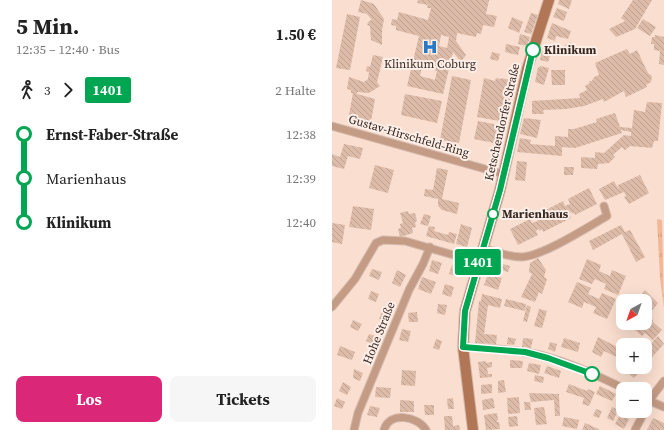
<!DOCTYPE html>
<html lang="de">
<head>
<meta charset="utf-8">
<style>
	body { margin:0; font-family:"Source Serif 4",serif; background:#f6f6f6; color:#222; height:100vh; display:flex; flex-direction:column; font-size:15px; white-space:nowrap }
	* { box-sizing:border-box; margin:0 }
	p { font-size:13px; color:#767676 }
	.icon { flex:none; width:22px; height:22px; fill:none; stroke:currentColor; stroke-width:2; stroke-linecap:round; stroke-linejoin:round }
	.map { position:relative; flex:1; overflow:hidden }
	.side { display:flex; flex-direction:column; background:#fff; width:332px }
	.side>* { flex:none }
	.badge { padding:0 8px; border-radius:3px; font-size:14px; line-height:26px }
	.needle { width:26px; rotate:220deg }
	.fabs { position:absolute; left:284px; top:294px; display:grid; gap:8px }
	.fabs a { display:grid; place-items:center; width:36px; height:36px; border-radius:8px; background:#fff; box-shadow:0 4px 16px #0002; font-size:20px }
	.map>.badge { position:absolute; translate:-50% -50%; box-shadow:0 0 0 2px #fff }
	.legs { display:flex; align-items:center; gap:6px; height:44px; padding:0 16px; font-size:13px }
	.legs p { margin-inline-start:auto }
	.head { display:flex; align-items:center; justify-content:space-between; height:68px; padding:0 16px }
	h1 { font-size:22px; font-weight:700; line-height:30px }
	.primary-button { display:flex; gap:8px; margin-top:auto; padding:8px 16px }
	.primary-button a { flex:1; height:46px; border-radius:8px; background:#db2777; color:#fff; font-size:16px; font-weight:700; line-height:46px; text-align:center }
	.primary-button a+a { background:#f6f6f6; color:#222 }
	ul { padding:0 16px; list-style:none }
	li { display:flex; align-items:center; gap:14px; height:44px; font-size:15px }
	li i { display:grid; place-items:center; width:6px; height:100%; margin:0 5px; background:currentColor }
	li i::after { content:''; width:10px; height:10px; margin:-5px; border:3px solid; border-radius:50%; background:#fff }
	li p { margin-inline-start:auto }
	li:first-child i { background:linear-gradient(#0000 50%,currentColor 0) }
	li:last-child i { background:linear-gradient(currentColor 50%,#0000 0) }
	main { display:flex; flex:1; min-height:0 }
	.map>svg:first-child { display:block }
</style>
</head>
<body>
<main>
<section class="side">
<div class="head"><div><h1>5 Min.</h1><p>12:35 – 12:40 · Bus</p></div><b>1.50 €</b></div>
<div class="legs"><svg class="icon" aria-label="walk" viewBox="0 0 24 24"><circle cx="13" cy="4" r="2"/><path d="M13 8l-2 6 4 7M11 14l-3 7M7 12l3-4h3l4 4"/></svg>3<svg class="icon" aria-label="forward" viewBox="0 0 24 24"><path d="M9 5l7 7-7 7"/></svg><b class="badge" style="background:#00a651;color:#fff">1401</b><p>2 Halte</p></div>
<ul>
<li><i style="color:#00a651"></i><b>Ernst-Faber-Straße</b><p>12:38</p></li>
<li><i style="color:#00a651"></i><span>Marienhaus</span><p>12:39</p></li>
<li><i style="color:#00a651"></i><b>Klinikum</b><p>12:40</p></li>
</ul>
<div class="primary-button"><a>Los</a><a>Tickets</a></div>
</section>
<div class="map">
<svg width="332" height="430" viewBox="0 0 332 430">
	<defs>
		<pattern id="grass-tufts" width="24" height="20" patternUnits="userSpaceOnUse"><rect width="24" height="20" fill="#f3b796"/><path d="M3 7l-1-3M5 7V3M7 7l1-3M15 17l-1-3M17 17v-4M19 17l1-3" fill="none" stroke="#d19d81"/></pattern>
		<pattern id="building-back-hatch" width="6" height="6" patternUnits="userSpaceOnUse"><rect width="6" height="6" fill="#ddbba9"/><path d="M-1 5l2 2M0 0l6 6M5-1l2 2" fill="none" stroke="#bea191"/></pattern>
	</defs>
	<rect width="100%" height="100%" fill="#fadecf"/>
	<path fill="url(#grass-tufts)" d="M325,219L330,220L332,309L328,278Z"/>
	<path fill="url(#building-back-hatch)" fill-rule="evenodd" d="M29,0L42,4L52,19L50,30V45L39,40L38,26L35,25L37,21L40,20L35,14L26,12Z
		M86,0H157L154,14L165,16L162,27L151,25L149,34L145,33L144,37L125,33L124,41L134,55L129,62L121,52L111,94L75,86L87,36L64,30V26L59,25L60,19L65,20L67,12L96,20L99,8H95L96,5L85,3ZM109,35L117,37L115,48L107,46ZM90,67L105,71L103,80L88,76Z
		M227,0H240L237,9L226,4Z
		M301,0H320L303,29L284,37L277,29L293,21L289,18Z
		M225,8L235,12L232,21L221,17Z
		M199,13L206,15L199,34L192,32Z
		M15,14L28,17L18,70L4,68Z
		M180,17L191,22L187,33L176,28Z
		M311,19L324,27L318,36L305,28Z
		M220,23L239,31L236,39L224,36L223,41L215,38Z
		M188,34L198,37L195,46L186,44Z
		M323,35L332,37V65L327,64L328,51L322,50V44H319L320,37H323Z
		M239,42L243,51L232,56L228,48Z
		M174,44L188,47L186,55L173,52Z
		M295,49L298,54L305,50L316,73L320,76L319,82L314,85L315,87L294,97L292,91L272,102L271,99L252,106L234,109L211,110L212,114H200V101L248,98L247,94L255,90L253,86L258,83L257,81H260L262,77L267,75L263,63Z
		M210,51L219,53L216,62L208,60Z
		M160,52L168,54L166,61L158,59Z
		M41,55L51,57L45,82L48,86L37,93L25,92V94L43,99L38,127L18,123L19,118L17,115L21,93H19V90L15,89L17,77L32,82L36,79L37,72L34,71L35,66L38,67Z
		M208,66L217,68L212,85L203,82L206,67L207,68Z
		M219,70H233V85H220Z
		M120,76L139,80L127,143L108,140Z
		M152,78L163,81L164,78L169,79V78L182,81L173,122L145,117Z
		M73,94L110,101L105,123L69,115Z
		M315,102L330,103L326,141H322L320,148L298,146L293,150L290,147L281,155L283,157L277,163L266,164L265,169L249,168V157L263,158V152L272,153L292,135L299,136V132L289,130L290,133L243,148L230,147V156L185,152L188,138L199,140L198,144L223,146V136L236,137V129H242L265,122L264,119L283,113L288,127L300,128L302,110L313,112Z
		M192,118L209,120L205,138L188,134Z
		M146,121L166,125L162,143L142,139Z
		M12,144L31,148L28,159L16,156L12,169L0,166V154L8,157Z
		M185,161L195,162L193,181L183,180Z
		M43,165L62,170L56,193L37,188Z
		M232,167H242L241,175H232Z
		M105,168L116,170L110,199L127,203L125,214L110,210L106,206V199L92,196L93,189L101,190Z
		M308,175L317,193L297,204L292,197L294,196L292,192L273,200L267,189L282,181L287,190L286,185Z
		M257,188L265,204L243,215L242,212L241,214L239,212L237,213L239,218L211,232L210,229L208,231L206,229L204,231L206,235L186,245L178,229L198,219L200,223L206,221L203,216L231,201L233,206L238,204L236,199Z
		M21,206L42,209L39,230L17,227Z
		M76,211L77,214L83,213L85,221L83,222L84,227L80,228L81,233L68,237L66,229L69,228L68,224L71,223L68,213Z
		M92,214L99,216L96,226L88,224Z
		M0,223L13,225L10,244L0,242Z
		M129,224L140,228L135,247L124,244Z
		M289,225L293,232L298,230L313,257L304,262L290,234L261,250L257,241Z
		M97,226L103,227L102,231L116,235L117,232L125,234L122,244L94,236Z
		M206,258L214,270L212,277L215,279L210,294L207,292L203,302L189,297L200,274L197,272L198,263Z
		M255,259L269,265L267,271L278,276L280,270L294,276L286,295L272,289L274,284L263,279L260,284L247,279Z
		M100,260L110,263L106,274L97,271Z
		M157,260L178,266L176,272L155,266Z
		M120,265L128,267L125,276L117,274Z
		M40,269L50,272L47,280L37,276Z
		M65,270L74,275L68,287L60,283Z
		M156,274L170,278L166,290L152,285Z
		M90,277L104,282L99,294L86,289Z
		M245,282L259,288L256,294L267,299L270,293L284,299L275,319L261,313L264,307L252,302L250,308L236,302Z
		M113,284L122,287L119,297L110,294Z
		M313,290L326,303L319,312L321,322L330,330L321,340L313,333L310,336L296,324L313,323V301H304Z
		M39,291L47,294L44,302L36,299Z
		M150,294L170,299L168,308L156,305L154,320L152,334L165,335L164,344L143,343L147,301H149Z
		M174,299L194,304L193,311L172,306Z
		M106,304L115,305L113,315L105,313Z
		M195,305L199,307L195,322L191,321Z
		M207,309L215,311L210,328L202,326Z
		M50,312L56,314L53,321L47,319Z
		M85,312L86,322H77L76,313Z
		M21,320L30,324L26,331L18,327Z
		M70,329L79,331L76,342L67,340Z
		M37,334L46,337L43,345L34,341Z
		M326,336L332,344L313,365V350Z
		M176,337L184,339L182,345L175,344Z
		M266,337L291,350V360L272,351L269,357L260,352Z
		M191,338L201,339L199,348L190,347Z
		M232,338L248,343L246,352L229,347Z
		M104,339L110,341L107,350L101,348Z
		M218,342L225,344L223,352L216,349Z
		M8,346L23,352L20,360L5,355Z
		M178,360L191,361L190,368H178Z
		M154,361V363L160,362V367L155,368L156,374H160V377L148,378L146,362Z
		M197,363L209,365L207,374L195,371Z
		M215,366L229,371L227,378L212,373Z
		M298,367H312L302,378L294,372Z
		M22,369L31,373L28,381L21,378Z
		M70,370L84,371L83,386L69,385Z
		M203,375L212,377L211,383L202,381Z
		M172,380L174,392L166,393V381Z
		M11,382L19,387L15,395L7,391Z
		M160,384V393L149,394V385Z
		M237,384L255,391L256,389L263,392L257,406L250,404L252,398L234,392Z
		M268,386L284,394L280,401L264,394Z
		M44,387L59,388L58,398L43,397Z
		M197,393L227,394L228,416H223L222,400L199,402Z
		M289,396L291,397V407L285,405Z
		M187,397L188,413L176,414L175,398Z
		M5,398L13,402L10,409L2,406Z
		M121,398L122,409H116L115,399Z
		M161,398L163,408L151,410L150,400Z
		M68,400L82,401V412H68Z
		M192,402H198L199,410H193Z
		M92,405H102V415H93Z
		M38,406L48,408L45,417L35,415Z
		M212,407L215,424L204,425L202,408Z
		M280,407L286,410L281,421L275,418Z
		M264,409L270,411L267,418L261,416Z
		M165,413L166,420L164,422H167L168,429L154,430L152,415Z
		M288,415L297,419L292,429L283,424Z
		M112,416H120L121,426L127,425L128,430H113Z
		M185,416L186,426L177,427L176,417Z
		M232,417L247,420L245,429L230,426Z
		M321,418L332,423V430H315Z
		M253,423L267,429V430H250Z"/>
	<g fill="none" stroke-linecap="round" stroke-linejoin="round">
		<g stroke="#d3baac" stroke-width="9">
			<path id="street" d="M0,126L171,174
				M151,248C163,252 176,257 190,257C211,256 256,227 275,216L272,206
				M0,307L23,279L44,243L51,240L73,241L146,262
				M131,347C151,348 172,349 192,352C227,357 262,374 293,389
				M313,399L332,407
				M313,410L322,394L332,381
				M22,430L26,413L77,290L91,264L98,247
				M52,430C57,411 86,416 94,430
				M303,430L313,411"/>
		</g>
		<g stroke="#d3baac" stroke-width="12">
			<path id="secondary" d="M141,430L131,347L133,311L168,190L195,69L217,0"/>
		</g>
		<use href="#street" stroke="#c49b85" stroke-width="7"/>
		<use href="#secondary" stroke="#b17656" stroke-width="10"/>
	</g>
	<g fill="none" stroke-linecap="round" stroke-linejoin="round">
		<g stroke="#fff" stroke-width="9">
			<path id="line-1" d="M201,50L168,190L133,311L131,347L193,352L216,358L260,374"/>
		</g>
		<use href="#line-1" stroke="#00a651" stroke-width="6"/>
	</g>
	<defs>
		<g id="hospital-bare" transform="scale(1.2)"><path d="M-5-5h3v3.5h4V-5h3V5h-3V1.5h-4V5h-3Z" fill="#2778c7" stroke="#fdeee7" stroke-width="2.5" paint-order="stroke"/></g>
	</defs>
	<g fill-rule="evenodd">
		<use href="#hospital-bare" x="98" y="47"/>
	</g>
	<g fill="#fff" stroke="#00a651" stroke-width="2">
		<circle cx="201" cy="50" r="7"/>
		<circle cx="161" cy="214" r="5"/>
		<circle cx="260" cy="374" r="7"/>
	</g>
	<g text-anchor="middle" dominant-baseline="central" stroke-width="4" stroke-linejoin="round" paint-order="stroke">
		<g font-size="12" font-weight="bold" fill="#362922" stroke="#fdeee7" text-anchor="start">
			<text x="212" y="50">Klinikum</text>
			<text x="170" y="214">Marienhaus</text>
		</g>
		<g font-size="12" fill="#362922" stroke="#fdeee7">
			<text x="98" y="64">Klinikum Coburg</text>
		</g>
		<g font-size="12" fill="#362922" stroke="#fdeee7">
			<text transform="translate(170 122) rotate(-77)">Ketschendorfer Straße</text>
			<text transform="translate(77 136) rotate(16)">Gustav-Hirschfeld-Ring</text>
			<text transform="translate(47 333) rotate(-68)">Hohe Straße</text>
		</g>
	</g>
</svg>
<div class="fabs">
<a><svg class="needle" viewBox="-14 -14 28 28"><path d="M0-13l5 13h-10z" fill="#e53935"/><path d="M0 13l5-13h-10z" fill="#767676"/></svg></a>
<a>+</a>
<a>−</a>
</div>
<b class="badge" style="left:146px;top:262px;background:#00a651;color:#fff">1401</b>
</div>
</main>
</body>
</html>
